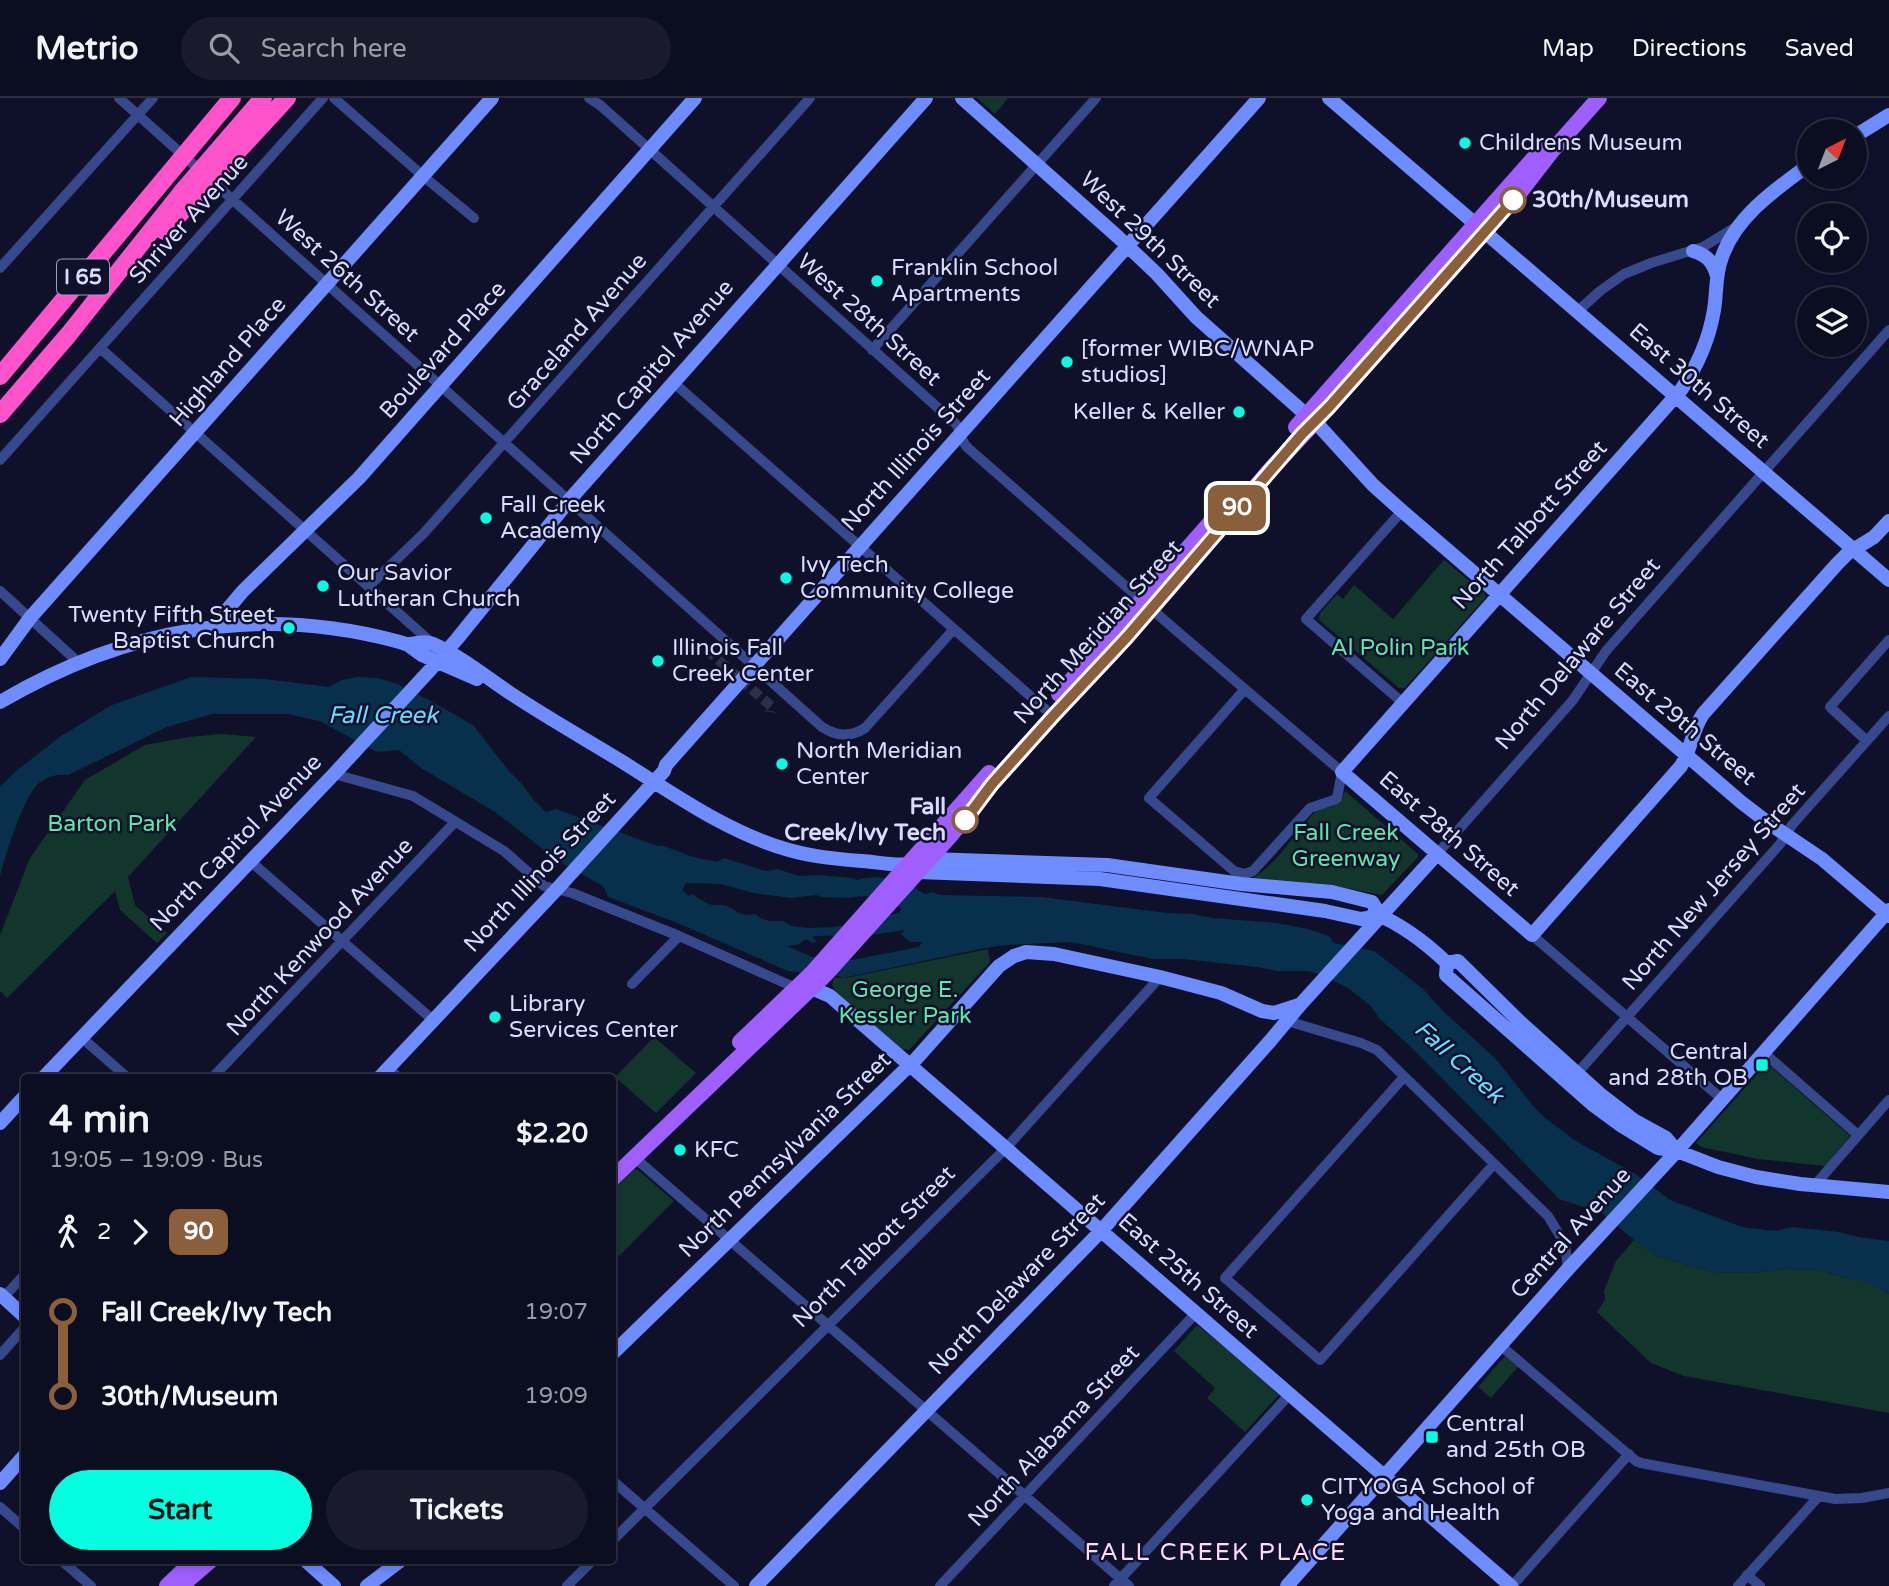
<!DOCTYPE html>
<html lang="en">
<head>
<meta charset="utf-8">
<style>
	body { margin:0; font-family:"Varela Round",sans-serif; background:#191b2d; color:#f1f3f6; height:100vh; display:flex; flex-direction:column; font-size:26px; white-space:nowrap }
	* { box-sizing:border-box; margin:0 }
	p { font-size:23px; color:#9a9ca5 }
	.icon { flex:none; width:38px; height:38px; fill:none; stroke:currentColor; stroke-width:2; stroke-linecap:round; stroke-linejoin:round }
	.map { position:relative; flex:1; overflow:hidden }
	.panel { position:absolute; left:21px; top:976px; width:595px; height:490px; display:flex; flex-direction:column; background:#0b0d20; border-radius:7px; box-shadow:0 4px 10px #0003,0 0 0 2px #2b2d3e }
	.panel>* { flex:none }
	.badge { padding:0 14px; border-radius:10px; font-size:24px; line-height:46px }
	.needle { width:46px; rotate:42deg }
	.fabs { position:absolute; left:1797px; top:21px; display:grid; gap:14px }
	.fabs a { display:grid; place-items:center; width:70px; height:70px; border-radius:50%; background:#0b0d20; box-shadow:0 4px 10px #0003,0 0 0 2px #2b2d3e; font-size:35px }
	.map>.badge { position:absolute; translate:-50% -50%; box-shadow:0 0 0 4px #fff }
	.legs { display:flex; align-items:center; gap:10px; height:77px; padding:0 28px; font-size:23px }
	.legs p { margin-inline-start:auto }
	.overview { display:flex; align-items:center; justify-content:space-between; height:119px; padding:0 28px }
	h1 { font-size:38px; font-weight:800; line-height:52px }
	.action { display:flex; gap:14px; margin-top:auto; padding:14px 28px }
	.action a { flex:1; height:80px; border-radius:42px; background:#04ffe0; color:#111; font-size:28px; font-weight:800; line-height:80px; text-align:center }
	.action a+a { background:#191b2d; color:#f1f3f6 }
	ul { padding:0 28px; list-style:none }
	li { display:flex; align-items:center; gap:24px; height:84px; font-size:26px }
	li i { display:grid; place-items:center; width:10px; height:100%; margin:0 9px; background:currentColor }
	li i::after { content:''; width:18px; height:18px; margin:-9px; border:5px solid; border-radius:50%; background:#0b0d20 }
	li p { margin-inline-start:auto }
	li:first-child i { background:linear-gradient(#0000 50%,currentColor 0) }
	li:last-child i { background:linear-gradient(currentColor 50%,#0000 0) }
	header { display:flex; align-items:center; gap:42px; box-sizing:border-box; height:98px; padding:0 35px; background:#0b0d20; border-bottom:2px solid #2b2d3e }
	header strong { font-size:33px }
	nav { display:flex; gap:38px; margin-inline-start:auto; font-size:24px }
	.search { width:490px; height:63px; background:#191b2d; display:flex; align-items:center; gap:18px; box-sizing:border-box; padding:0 24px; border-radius:38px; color:#9a9ca5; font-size:26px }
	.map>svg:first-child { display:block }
</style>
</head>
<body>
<header>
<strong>Metrio</strong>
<div class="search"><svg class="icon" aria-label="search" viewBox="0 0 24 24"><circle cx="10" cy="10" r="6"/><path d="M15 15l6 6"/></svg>Search here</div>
<nav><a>Map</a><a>Directions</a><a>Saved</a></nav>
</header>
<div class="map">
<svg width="1889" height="1488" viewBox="0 0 1889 1488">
	<rect width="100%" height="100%" fill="#0f112a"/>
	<path fill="#12352c" d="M977,0H1008L995,16Z
		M1444,462L1484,495L1486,499L1405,590H1399L1319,522L1320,515L1337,496L1343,501L1354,487L1393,521Z
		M222,636L256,639L128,779L135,807L167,835L157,845L120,812L115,793L7,900L0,893V837L30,760L85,682L145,647L189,639Z
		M1345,693L1418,756V759L1382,797L1341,789L1251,781C1277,767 1292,738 1312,717C1324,704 1337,717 1345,693Z
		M988,851L990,864L909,952L902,951L837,895L832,887L834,880H846Z
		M654,939L696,975L656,1015L615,979Z
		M1767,965L1850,1038L1825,1068L1758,1061L1701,1049L1696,1045Z
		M634,1071L638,1072L674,1103L619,1158L613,1152V1092Z
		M1634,1142L1659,1159L1713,1174L1753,1175L1786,1171L1820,1172L1849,1181L1863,1182L1889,1196V1315L1684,1278L1651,1265L1597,1214L1605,1202L1604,1193L1616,1163Z
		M1197,1227L1227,1251L1279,1297L1245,1334L1207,1300L1215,1290L1174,1253Z
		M1505,1258L1518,1269L1491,1300L1478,1289Z"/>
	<path fill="#082f4b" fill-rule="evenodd" d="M191,579L265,581L329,589L342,582L357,579L377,580L395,585L429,602L473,627L509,673L521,685L532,700L546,714L556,711L657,748H664L693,759L717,764L724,760L766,773L778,771L798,778L819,777L852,780L857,782C878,775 896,783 915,789L917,792L926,796L932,794L940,797L1041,799L1167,815L1193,816L1212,820L1277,825L1308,831L1329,838L1334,845L1374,853L1422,890L1443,913L1496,961L1533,1008L1545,1020L1576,1043L1637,1077L1670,1102L1742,1129L1774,1133L1792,1129L1839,1134L1858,1139L1889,1143V1196L1863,1183L1849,1181L1820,1172L1786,1171L1753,1175L1713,1174L1659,1159L1634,1142L1602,1115L1559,1101L1480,1019L1413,951L1379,920L1371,908L1348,890L1323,878L1309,873H1277L1257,869L1184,861H1153L1071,844L1006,847L985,850L843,880L839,878L788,873L675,824L608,799L603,788L561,765L495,714L421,670L399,652L377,654L319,623L288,616H212L167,629L68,677C57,676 47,678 38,686C24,698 5,758 0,778V689L15,674L61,638L112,607ZM686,785L721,786L753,795L791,800L816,797L821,799L844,800L866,798L879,800L901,810L900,814L875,822L835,829L810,830L792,828L783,823H769L760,820L755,816C735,819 739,811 723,807C722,807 714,807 712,807C705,805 698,800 692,796L689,798L682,792ZM905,832L901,836L910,844H922L919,849L852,862L812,859L787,848L797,847L806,841L813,845L817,843L813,840V838L871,837Z"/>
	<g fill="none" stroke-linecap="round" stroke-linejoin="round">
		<path stroke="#2d304a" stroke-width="10" stroke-dasharray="10 5" stroke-linecap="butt" d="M707,552L771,608L770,614"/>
		<path stroke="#38488c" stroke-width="10" d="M119,0L822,629C836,638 850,640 865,630L954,531
			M334,0L423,78L474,120
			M589,0L600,7L956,326C962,334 960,343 968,350L1171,528L1342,674L1337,700L1334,702L1310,710L1253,773L1245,776L1234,773L1149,700L1245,591
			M0,170L153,0
			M1578,213L1600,193L1624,176L1651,165L1703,149L1734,130
			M100,250L432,545
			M872,252L1096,0
			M674,285L1045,611
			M0,362L323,0
			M1402,413L1306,521L1403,605
			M369,488L424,435L810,0
			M0,493L78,564
			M1867,643L1830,609L1889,542
			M334,676L413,698L504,753L544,788L572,795L679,838L796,890
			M1437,756L1573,602L1606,553L1889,232
			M250,763L433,922
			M1532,837L1722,1001
			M632,886L679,838
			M1287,923L1361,945L1377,952L1548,1118L1565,1146L1568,1171
			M82,940L128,980
			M1763,954L1858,1037
			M388,970L399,980
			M1404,979L1225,1180L1320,1262L1494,1066
			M212,980L455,724
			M1573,980L1780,746L1792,727L1889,618
			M635,1060L1129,1488
			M1814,1088L1889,1002
			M4,1199L24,1177
			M1500,1247L1636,1363L1641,1365L1835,1401L1862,1400L1889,1395
			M0,1257L24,1230
			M612,1382L734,1488
			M0,1409L24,1430
			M612,1443L1006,1050L1160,879
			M62,1463L91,1488
			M1747,1477L1760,1488
			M567,1488L592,1463
			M940,1488L1196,1215
			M1114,1488L1290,1296
			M1512,1488L1629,1356
			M1738,1488L1819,1398"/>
		<path stroke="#6f8cff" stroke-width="14" d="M962,0L1118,139L1157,176L1196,219L1320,329L1373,387L1402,413L1741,704L1767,724L1822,761L1889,818
			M1329,0L1889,482
			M1855,38L1889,17
			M1810,66C1776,91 1736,118 1722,159C1715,176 1717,195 1714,212C1709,242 1698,267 1681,292L1342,674L1532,837L1681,668C1691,652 1692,632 1703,616L1837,466L1848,455L1874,439L1889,423
			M1693,153C1707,157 1713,164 1717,178
			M222,527L226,513L243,493L359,380L695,0
			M407,546L422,557L477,581
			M0,561L30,520L492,0
			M0,604C125,531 255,506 396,543C400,544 403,545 406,546C416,546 424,542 433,546C462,559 487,580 513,597C548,620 585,641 621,663C674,696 728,735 789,752C813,759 837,761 862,763C877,764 894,768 909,766C916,765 923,763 930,761L1107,767L1241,786L1332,794L1372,804L1381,818
			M911,769L918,774L1100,781L1325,813L1361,821L1381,818
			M1374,815C1403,827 1425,844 1447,865
			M1447,865L1446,877L1592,1006L1622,1028L1658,1050L1677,1053L1718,1069L1756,1079L1800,1086L1889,1094
			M1447,865L1458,863L1520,924L1600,996L1635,1023L1666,1040L1677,1053
			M803,891L816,892L830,898L1511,1488
			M43,980L334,676L430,572L457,541L572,399L926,0
			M379,980L557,791L654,684L664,673L666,667L1259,0
			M0,1025L24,999
			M0,1196L24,1218
			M612,1256L916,961L999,868L1014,858L1026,854L1054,856L1160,879L1221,895L1262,913L1274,915L1299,907
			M0,1385L24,1358
			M306,1463L334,1488
			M367,1488L400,1463
			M756,1488L1101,1133L1271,942L1300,907L1437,756
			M1287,1488L1568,1171L1677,1053L1889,812"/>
		<path stroke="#9f5fff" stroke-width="16" d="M1296,329L1541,52
			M1059,596L1218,416
			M740,944L812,875L989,675
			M612,1081L826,876L951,737L992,686L1053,618L1113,554L1168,492L1269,373L1329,309L1520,94L1551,54L1599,0
			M167,1488L193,1463
			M181,1488L210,1463"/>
		<path stroke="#ff53cc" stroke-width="18" d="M164,133L287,0
			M0,278L232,0
			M0,316L69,236L182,94L263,0"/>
	</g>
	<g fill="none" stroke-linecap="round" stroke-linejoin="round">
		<g stroke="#fff" stroke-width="16">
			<path id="line-1" d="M965,722L992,686L1053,618L1126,540L1302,336L1329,309L1513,102"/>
		</g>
		<use href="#line-1" stroke="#8b5e3c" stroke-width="10"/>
	</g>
	<g fill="#04ffe0" stroke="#0f112a" stroke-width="2.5">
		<circle cx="1465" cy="45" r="7"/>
		<circle cx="877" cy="183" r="7"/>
		<circle cx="1067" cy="264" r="7"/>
		<circle cx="1239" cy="314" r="7"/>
		<circle cx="486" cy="420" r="7"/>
		<circle cx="786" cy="480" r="7"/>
		<circle cx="323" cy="488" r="7"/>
		<circle cx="289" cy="530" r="7"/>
		<circle cx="658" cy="563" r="7"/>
		<circle cx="782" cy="666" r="7"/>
		<circle cx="495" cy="919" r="7"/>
		<rect x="1755" y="960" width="14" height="14" rx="3.5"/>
		<circle cx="680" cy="1052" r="7"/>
		<rect x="1425" y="1332" width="14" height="14" rx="3.5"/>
		<circle cx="1307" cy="1402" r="7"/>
	</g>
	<g fill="#fff" stroke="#8b5e3c" stroke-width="3.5">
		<circle cx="1513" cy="102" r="12"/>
		<circle cx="965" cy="722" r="12"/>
	</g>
	<g text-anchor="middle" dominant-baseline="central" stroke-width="5" stroke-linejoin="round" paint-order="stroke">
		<rect fill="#0f112a" stroke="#9ca0bf" stroke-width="2" x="57" y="161.5" width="52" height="35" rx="5"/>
		<g font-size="21" font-weight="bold" fill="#d8ddff">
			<text x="83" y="179">I 65</text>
		</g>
		<g font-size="23" fill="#d8ddff" stroke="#0f112a" text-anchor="start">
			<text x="1479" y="45">Childrens Museum</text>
			<text x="891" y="170">Franklin School<tspan x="891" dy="26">Apartments</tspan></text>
			<text x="1081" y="251">[former WIBC/WNAP<tspan x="1081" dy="26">studios]</tspan></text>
			<text x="1225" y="314" text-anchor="end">Keller &amp; Keller</text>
			<text x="500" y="407">Fall Creek<tspan x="500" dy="26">Academy</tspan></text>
			<text x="800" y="467">Ivy Tech<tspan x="800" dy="26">Community College</tspan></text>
			<text x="337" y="475">Our Savior<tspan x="337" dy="26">Lutheran Church</tspan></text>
			<text x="275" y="517" text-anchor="end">Twenty Fifth Street<tspan x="275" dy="26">Baptist Church</tspan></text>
			<text x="672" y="550">Illinois Fall<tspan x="672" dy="26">Creek Center</tspan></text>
			<text x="796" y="653">North Meridian<tspan x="796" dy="26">Center</tspan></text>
			<text x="509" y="906">Library<tspan x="509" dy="26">Services Center</tspan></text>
			<text x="1748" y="954" text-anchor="end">Central<tspan x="1748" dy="26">and 28th OB</tspan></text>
			<text x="694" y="1052">KFC</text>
			<text x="1446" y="1326">Central<tspan x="1446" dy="26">and 25th OB</tspan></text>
			<text x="1321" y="1389">CITYOGA School of<tspan x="1321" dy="26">Yoga and Health</tspan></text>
		</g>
		<g font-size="23" font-weight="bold" fill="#d8ddff" stroke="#0f112a" text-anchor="start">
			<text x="1532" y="102">30th/Museum</text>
			<text x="946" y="709" text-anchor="end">Fall<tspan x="946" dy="26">Creek/Ivy Tech</tspan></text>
		</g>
		<g font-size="23" fill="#d8ddff" stroke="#0f112a">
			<text transform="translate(189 121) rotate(-48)">Shriver Avenue</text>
			<text transform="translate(1150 142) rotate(44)">West 29th Street</text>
			<text transform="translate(347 178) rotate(42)">West 26th Street</text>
			<text transform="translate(869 222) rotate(42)">West 28th Street</text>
			<text transform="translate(577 234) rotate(-49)">Graceland Avenue</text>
			<text transform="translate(443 252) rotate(-48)">Boulevard Place</text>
			<text transform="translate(228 264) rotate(-49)">Highland Place</text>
			<text transform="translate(652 274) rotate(-49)">North Capitol Avenue</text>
			<text transform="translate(1699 288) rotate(41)">East 30th Street</text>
			<text transform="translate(916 352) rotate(-48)">North Illinois Street</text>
			<text transform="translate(1530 427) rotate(-48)">North Talbott Street</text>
			<text transform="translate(1098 534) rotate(-48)">North Meridian Street</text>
			<text transform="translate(1578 556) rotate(-50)">North Delaware Street</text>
			<text transform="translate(1685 626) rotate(40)">East 29th Street</text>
			<text transform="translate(1449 736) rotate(41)">East 28th Street</text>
			<text transform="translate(236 745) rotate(-46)">North Capitol Avenue</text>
			<text transform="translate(540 774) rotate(-47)">North Illinois Street</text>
			<text transform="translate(1714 789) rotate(-49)">North New Jersey Street</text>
			<text transform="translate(320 839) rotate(-47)">North Kenwood Avenue</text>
			<text transform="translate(785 1057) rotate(-44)">North Pennsylvania Street</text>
			<text transform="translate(1571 1135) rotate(-48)">Central Avenue</text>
			<text transform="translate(874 1149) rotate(-45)">North Talbott Street</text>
			<text transform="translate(1188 1178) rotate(41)">East 25th Street</text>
			<text transform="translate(1017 1186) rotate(-46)">North Delaware Street</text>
			<text transform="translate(1054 1338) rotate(-47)">North Alabama Street</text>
		</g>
		<g font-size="23" fill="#5de6a5" stroke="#0f112a">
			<text x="1400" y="550">Al Polin Park</text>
			<text x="112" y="726">Barton Park</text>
			<text x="1346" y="735">Fall Creek<tspan x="1346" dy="26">Greenway</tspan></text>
			<text x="905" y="892">George E.<tspan x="905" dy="26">Kessler Park</tspan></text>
		</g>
		<g font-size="24" font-style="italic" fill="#66dbff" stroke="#0f112a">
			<text x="383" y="617">Fall Creek</text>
			<text transform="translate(1459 964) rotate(42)">Fall Creek</text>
		</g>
		<g font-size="24" letter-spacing="2" fill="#ffdafa" stroke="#0f112a">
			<text x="1216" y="1454">FALL CREEK PLACE</text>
		</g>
	</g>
</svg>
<div class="fabs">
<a><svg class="needle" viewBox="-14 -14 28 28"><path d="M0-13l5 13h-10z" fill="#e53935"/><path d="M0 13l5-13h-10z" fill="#9a9ca5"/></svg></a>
<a><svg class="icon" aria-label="locate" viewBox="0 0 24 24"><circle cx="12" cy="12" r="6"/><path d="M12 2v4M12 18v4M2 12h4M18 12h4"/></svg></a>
<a><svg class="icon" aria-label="layers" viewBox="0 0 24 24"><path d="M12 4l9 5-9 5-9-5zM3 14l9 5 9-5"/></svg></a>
</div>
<b class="badge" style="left:1237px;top:410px;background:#8b5e3c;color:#fff">90</b>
<section class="panel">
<div class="overview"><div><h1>4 min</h1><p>19:05 – 19:09 · Bus</p></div><b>$2.20</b></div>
<div class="legs"><svg class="icon" aria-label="walk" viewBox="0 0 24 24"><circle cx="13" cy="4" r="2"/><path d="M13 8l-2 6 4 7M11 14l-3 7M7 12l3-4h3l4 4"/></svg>2<svg class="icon" aria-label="forward" viewBox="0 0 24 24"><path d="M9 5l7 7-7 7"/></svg><b class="badge" style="background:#8b5e3c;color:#fff">90</b></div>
<ul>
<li><i style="color:#8b5e3c"></i><b>Fall Creek/Ivy Tech</b><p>19:07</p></li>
<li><i style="color:#8b5e3c"></i><b>30th/Museum</b><p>19:09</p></li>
</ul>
<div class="action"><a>Start</a><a>Tickets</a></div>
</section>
</div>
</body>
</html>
